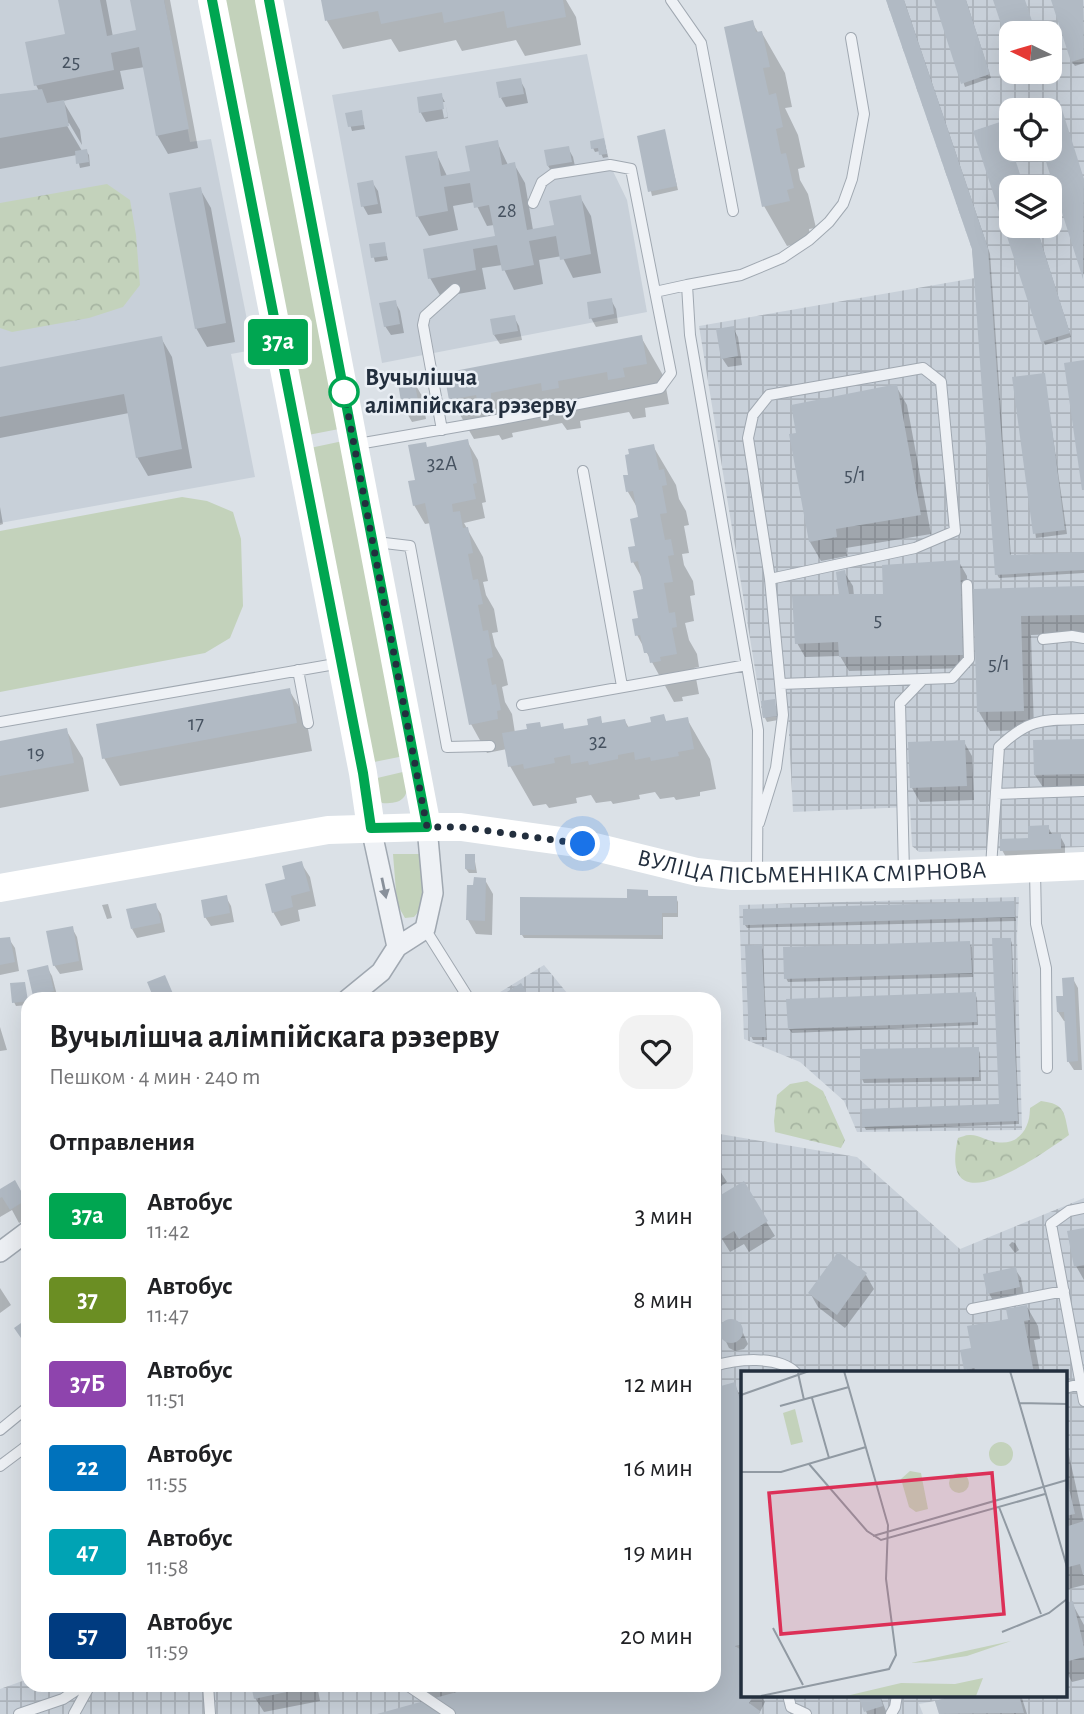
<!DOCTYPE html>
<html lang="ru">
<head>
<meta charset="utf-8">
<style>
	body { margin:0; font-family:"Alegreya Sans",sans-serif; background:#f2f2f2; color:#202124; height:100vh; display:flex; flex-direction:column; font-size:26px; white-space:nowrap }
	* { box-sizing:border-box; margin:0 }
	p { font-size:23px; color:#757577 }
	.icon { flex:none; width:38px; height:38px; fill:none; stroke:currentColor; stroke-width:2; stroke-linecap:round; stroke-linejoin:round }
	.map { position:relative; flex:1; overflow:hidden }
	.drawer { position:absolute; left:21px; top:992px; width:700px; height:700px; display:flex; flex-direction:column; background:#fff; border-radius:21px; box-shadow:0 7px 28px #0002 }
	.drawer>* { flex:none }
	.badge { padding:0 14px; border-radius:5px; font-size:24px; line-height:46px }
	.needle { width:46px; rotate:275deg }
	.controls { position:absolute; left:999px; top:21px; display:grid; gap:14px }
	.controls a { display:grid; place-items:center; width:63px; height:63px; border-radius:14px; background:#fff; box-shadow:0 7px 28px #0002; font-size:35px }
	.you { position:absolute; width:35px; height:35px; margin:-18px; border:5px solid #fff; border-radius:50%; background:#1a73e8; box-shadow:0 0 0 10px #1a73e833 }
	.map>.badge { position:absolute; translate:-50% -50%; box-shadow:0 0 0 4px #fff }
	h2 { padding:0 28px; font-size:26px; line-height:63px }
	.round { display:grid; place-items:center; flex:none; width:74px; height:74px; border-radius:21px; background:#f2f2f2 }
	.headline { display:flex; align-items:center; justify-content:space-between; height:119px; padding:0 28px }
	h1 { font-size:33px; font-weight:700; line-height:52px }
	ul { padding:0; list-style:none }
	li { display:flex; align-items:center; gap:21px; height:84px; padding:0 28px }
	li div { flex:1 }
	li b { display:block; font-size:26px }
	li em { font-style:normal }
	li .badge { min-width:77px; font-weight:700; text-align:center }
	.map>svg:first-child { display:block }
</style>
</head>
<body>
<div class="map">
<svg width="1084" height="1714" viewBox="0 0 1084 1714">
	<defs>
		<pattern id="industrial-grid" width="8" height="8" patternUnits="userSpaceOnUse" patternTransform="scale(1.75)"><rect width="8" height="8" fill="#c8d0d9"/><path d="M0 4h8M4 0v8" fill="none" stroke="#acb3bb"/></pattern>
		<pattern id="forest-crowns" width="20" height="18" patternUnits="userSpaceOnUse" patternTransform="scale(1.75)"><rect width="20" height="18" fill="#c3d2bb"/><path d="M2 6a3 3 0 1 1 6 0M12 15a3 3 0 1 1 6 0" fill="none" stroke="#a7b5a2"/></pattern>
	</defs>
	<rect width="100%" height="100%" fill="#dbe1e7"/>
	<path fill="#c8d0d9" d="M0,0H164L190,142L211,139L253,350L231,354L255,477L0,523Z
		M587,54L610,165L627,200L647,312L382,363L332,95Z"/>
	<path fill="url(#industrial-grid)" fill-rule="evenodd" d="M886,0H1084V847L919,852L912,846L910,807L793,812L788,715L763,718L699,326L975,278L972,249ZM1012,33H1050V72H1012ZM1012,110H1050V149H1012ZM1012,187H1050V226H1012Z
		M1019,897L1017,936L1022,1130L857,1132L844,1101L800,1062L744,1039L739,905Z
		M544,965L572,999H494L492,997Z
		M714,1133L857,1157L960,1249L1084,1198V1714H939L935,1701L919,1704L923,1714H0V1689L28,1679V1685H714ZM743,1373H1065V1695H743Z"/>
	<path fill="#c3d2bb" d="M223,0H258L339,429L308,435Z
		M343,441L404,756L369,763L310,448Z
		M182,497L207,501L233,512L241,539L243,606L230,638L205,653L0,692V531Z
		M407,771C409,792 408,805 382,803L378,798L373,779Z
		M393,854H420C421,874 429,902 414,917L405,918L397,904Z"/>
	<path fill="url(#forest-crowns)" d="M107,184L130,200L136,235L140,285L123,307L89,318L12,332L0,328V203Z
		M807,1081L823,1091L845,1140L841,1148L775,1132L774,1121L777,1095L790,1084Z
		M1041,1101C1066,1104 1064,1113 1069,1135C1041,1155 937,1230 958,1138C962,1137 965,1135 969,1135C978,1134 987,1141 996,1142C1019,1146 1030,1128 1030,1108Z"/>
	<path fill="#0003" d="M60,0H106L113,37L138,32L132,0H170L198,148L168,154L157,135L145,67L120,71L124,89L63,101L80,130L82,145L69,123L66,124L82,151H86L89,155L90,166L80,168L77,155L0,169V96L39,91L36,85L67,35Z
		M323,0H566L576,17L581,45L525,56L516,40L462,51L456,40L399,52L391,39L343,49L327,21Z
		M888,0H904L990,254L1011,557L1084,553V573L999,578L997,574L973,249Z
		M936,0H966L991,78L965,87Z
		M1053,0H1083L1084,63L1075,66L1072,62Z
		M752,22L759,34L762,33L785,73L792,107L785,108L798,135L805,167L798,169L800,180L808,194L816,228L809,229L811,241L787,246L764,206Z
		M1018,72H1040L1021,78Z
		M520,80L525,89L528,103L506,107L501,98Z
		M441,95L445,102H441L444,118L448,117L445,102L448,118L426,122L421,113L419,98Z
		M1058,103L1084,181V275L1044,149H1050V110H1034Z
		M361,112L365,129L352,131L347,114Z
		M1004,127L1023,187H1012V226H1036L1071,337L1045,345L976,132Z
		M664,131L678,190L652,196L639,137Z
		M604,140L608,157L603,158L600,151L595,152L593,148Z
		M497,142L508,165L514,164L525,183L533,230L556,226L580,197L591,216L601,273L573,278L562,256L539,260L543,284L514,290L502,265L482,268L486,289L441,297L430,278L425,250L497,237L494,225L487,226L475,202L453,206L458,230L429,236L418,217L407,158L436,153L447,176L472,172Z
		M568,148L573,157L576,171L554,175L548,166Z
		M372,182L378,191L382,213L368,215L363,206Z
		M200,189L211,208L235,342L207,347L196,328Z
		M384,244L388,260L375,262L371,246Z
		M611,300L616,309L618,323L596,327L591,318Z
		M395,302L400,311L404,333L391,335L385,326Z
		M514,317L519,326L522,340L500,344L494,335Z
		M733,328L738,337L742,365L728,367L722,358Z
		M641,337L664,377L669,404L645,408L646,417L633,419L629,412L580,421L581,428L567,430L562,423L512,433L513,437L502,440L499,435L474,439L451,399Z
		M161,338L172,357L192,468L148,476L137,457L129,413L0,438V368Z
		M1044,375L1067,534L1036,538L1014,379Z
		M414,382L422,396L426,419L412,422L404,408L400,385Z
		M896,386L907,405L931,534L846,548L847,556L821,561L810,542L798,434Z
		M467,441L478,460L486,502L482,503L485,518L464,523L483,557L488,581L483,582L486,595L494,609L498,632L492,633L495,646L503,660L508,685L502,687L505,702L512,714L515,733L562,725L565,731L590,726L600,718L603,725L625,721L629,728L653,724L663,716L667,723L687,719L710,759L716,789L700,792V796L676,800L674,797L660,799L655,792L639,795L640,799L613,804L611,801L596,803L591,795L576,798L577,803L549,808L546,804L533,806L510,766L507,749L487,753L471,724L431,523L425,524L414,505L417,481L428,448Z
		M653,446L676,485L679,499L686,511L689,525L684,526L689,553L682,554L684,565L693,581L695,595L690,596L694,621L685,623L689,640L697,654L699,667L694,668L699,694L682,697L683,701L674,702L637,635L645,590L643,580L633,562L637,548L640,518L638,509L628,492L625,477L630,476Z
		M0,507L3,524L0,525Z
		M959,562L967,576L970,668L849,671L840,656L805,657L797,643L841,596L844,572L853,586L854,596H885Z
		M1084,588V633L1031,635L1034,730L990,731L979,712L975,591Z
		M289,690L306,718L312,751L120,786L104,758Z
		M774,701L778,720L767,722L765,718Z
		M66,730L83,758L89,791L0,808V743Z
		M1084,741V788L1044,789L1035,775Z
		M964,742L972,756L974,800L920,802L912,788Z
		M1048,827L1053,836H1060L1065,845V858L1007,859L1002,850L1030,840Z
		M474,856L477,873H469L466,869Z
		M301,863L310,877L316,906L298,910L300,921L281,926L273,912Z
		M485,880L493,894L492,935L476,934L468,920L475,886Z
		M647,891L649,898H676L678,902V917H663V939L524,938L522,935L629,899Z
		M226,897L231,906L234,922L211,926L205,917Z
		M1013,903L1016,921L747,928L745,925Z
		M108,904L112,918L107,919L102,905Z
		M155,905L161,914L165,932L137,938L132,929Z
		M72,928L77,937L83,970L60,974L54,965Z
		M9,939L15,948L19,971L0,975V940Z
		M1010,939L1012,943L1019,1124L866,1130L864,1126L1000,1106Z
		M969,943L972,947L973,977L788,982L786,978Z
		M761,946L763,950L767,1040H753L751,1036Z
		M47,967L52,976L58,999H37L35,995Z
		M1073,979L1078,988L1082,1070H1074L1068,1061L1066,1021H1064L1058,1012Z
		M24,983L28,1005L16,1006L14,1002Z
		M286,993L290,999H276Z
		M975,994L977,998L978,1025L792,1033L789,1029Z
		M0,1027L7,1050L0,1051Z
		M978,1049L980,1053L981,1081L864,1083L862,1079Z
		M718,1168L727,1182L714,1191V1171Z
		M28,1170V1187L21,1174Z
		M14,1183L28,1207V1218L19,1223L12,1210L0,1217V1191Z
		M743,1184L775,1236L749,1252L744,1244L730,1252L714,1226V1201Z
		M1084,1229V1280L1076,1266Z
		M1012,1242L1015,1243L1019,1250L1015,1253L1009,1245Z
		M1015,1269L1021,1278L1024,1296L994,1303L989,1293Z
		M866,1275L874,1289L845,1328L818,1307L810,1293Z
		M0,1288L11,1305L0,1313Z
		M1027,1307L1038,1326L1040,1339L1034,1340L1040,1373H968L962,1351L973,1349Z
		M733,1321L739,1324L748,1344L744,1349L735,1351L729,1348L721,1331L726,1322Z
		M734,1384L743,1401V1695H760L765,1702L759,1714H381L421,1703L413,1685H714V1414L719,1413L714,1390Z
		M1065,1437L1084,1523V1585L1065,1590L1069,1604L1072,1603L1084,1625V1679L1072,1682L1065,1669Z
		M253,1685H317L320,1701L264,1712L255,1698Z
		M880,1695L887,1714H867L861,1696Z
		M961,1695H1021L1027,1714H941L938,1702Z"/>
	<path fill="#b1bac4" d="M58,0H100L107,36L136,30L130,0H164L189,129L156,136L139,47L111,53L114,70L34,86L25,42L65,34Z
		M321,0H563L566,17L507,28L504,11L444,23L442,12L381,24L378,11L325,21Z
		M886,0H904L988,248L1010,555L1084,552V570L995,575L972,249Z
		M934,0H966L990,74L961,84Z
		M993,0H1025L1036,33H1012V57Z
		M1051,0H1083L1084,58L1071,62Z
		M753,20L756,32L762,31L770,67L763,68L769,95L776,93L783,127L776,129L781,154L786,153L794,188L787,190L790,201L762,207L724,27Z
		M521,78L524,94L499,98L496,82Z
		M42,89L47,103L64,100L69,126L0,138V94Z
		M442,93L444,109L419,113L417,97Z
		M1059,100L1084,179L1083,279L1042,149H1050V110H1030Z
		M362,110L364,125L348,127L345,113Z
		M1003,121L1024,187H1012V226H1036L1070,333L1041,342L973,131Z
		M665,129L677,186L648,192L637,136Z
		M604,138L607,154L599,155L598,148L591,149L590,141Z
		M498,140L502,165L515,162L527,230L554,225L549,201L581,195L591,254L560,260L556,236L529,241L534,265L502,271L497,245L473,249L476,270L428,279L423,249L495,236L489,205L474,208L470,183L444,187L448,211L416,217L405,156L437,151L441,176L470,171L465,146Z
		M569,146L572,162L547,166L544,150Z
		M87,149L89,162L76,164L75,151Z
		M373,180L378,204L361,207L357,183Z
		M201,187L226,323L195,329L169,193Z
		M385,242L387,256L371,258L369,244Z
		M612,298L614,314L589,319L587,302Z
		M396,300L400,324L384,327L379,303Z
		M515,315L518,331L493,335L490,319Z
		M734,326L738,356L721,359L716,329Z
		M642,335L647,364L623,368L625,377L608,380L607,372L558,381L559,388L542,391L541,383L491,393V398L477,400L476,395L449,400L444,373Z
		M162,336L182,449L136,458L124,394L0,417V367Z
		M1084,360V490H1082L1064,363Z
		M1045,373L1065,530L1033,534L1012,377Z
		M414,380L419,405L402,408L398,383Z
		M897,384L921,515L836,529L837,537L809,542L789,434L796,433L791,405Z
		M468,439L477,483L473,484L476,499L452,504L453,512L460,511L463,528L468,527L473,553L468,554L473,580L478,579L483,604L478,605L483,631L488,630L493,657L487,659L492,685L496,684L501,710L497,711L498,719L469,725L425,503L413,506L408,481L415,480L408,445L426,442L427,447Z
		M654,444L659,470L664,469L667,485L662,486L667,513L660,514L665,540L671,539L674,555L668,556L673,582L664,583L669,613L675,612L677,627L672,628L677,654L660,657L661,661L650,663L648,653H644L640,635L635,636L632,619L638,618L633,591L643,589L638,561L631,563L628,547L635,546L630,519L638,517L633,491L626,492L623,475H628L625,455L629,454L628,449Z
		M960,560L963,655L839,657L838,642L795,644L792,596L839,595L836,572L845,570L849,594H883L882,565Z
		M1084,586V615L1021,616L1024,711L977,712L973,589Z
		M290,688L297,723L102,759L96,724Z
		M775,699L777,716L763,718L761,701Z
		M664,714L666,721L688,717L694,749L678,752L679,756L651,761L650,757L635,760L634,752L618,755V759L589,765L588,761L571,764L570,755L554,758L555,763L524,769L523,764L508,767L502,733L527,729L526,724L540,722L541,727L563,723L564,729L588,725L587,719L601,716L602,723L625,719L627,727L651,722L650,717Z
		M67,728L74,763L0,776V741Z
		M1084,739V774L1034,775L1033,740Z
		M965,740L967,786L910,788L908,742Z
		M1049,825V834H1061V849L1000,851V839L1028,838V826Z
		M465,854H475V870L465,869Z
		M302,861L310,891L291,896L293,907L272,913L265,884L285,879L282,866Z
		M474,877L486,878L485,921L466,920L467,885H473Z
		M627,889L648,890V896H677V913H662V935H520V897L627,898Z
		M227,895L230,913L204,918L201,900Z
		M1014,901L1015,917L743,925V909Z
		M156,903L161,923L131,929L126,909Z
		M73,926L79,961L53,966L46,931Z
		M10,937L15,962L0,965V938Z
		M992,938H1011L1018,1121L862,1127V1109L999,1104Z
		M970,941L972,973L784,979L783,947Z
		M762,944L766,1037H749L745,946Z
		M48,965L54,991L33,996L27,970Z
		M165,975L174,996L166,999H154L147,982Z
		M1074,977L1078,1061L1067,1062L1064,1012H1057L1056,996H1063L1062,978Z
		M25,982L28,1001L12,1003L10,983Z
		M521,983L530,999H496Z
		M976,992L977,1022L788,1029L786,999Z
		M979,1047V1077L860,1079V1049Z
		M15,1180L26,1200L10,1210L2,1197L0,1198V1189Z
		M744,1181L768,1221L739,1239L734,1231L721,1239L714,1228V1199Z
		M1084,1228V1265L1074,1267L1067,1231Z
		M838,1252L867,1273L837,1315L808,1293Z
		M1016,1267L1020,1287L987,1294L983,1274Z
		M1027,1305L1030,1320L1024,1321L1034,1373H975V1368L964,1370L960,1350L971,1348L967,1326L1008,1319L1006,1309Z
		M28,1318V1348L14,1328Z
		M719 1331a12 12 0 1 1 24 0a12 12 0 1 1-24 0Z
		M735,1382L743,1410V1645L735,1646L743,1651V1695H754L749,1703L760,1711L759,1714H377L482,1685H714V1412L717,1411L714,1388Z
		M1065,1471L1075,1514L1065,1516Z
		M1084,1521V1575H1083L1080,1564L1065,1568V1527Z
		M1073,1601L1084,1647V1657L1065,1662V1603Z
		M251,1685H314V1686L254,1699Z
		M858,1695H880L883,1706L864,1712Z
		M955,1695H1019L1024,1713L939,1714L935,1701Z"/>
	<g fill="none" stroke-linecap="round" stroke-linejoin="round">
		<g stroke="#a0a8b1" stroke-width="12">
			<path id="lane" d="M671,0L701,43L733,211
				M655,292L687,285
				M442,430L423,325L425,316L455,289
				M358,444L502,419L660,388L671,373L631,169L610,165L553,174L542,182L533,203
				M583,471L622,686
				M376,542L410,546L447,747L490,746
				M1043,639L1072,636L1084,638
				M298,670L308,723
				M780,684L923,679
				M522,705L747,665
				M0,722L341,663
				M996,794L1084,791
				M759,823L776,768L783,715L770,579L748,438L753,415L769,395L923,368L941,382L955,531L915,548L770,579
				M991,867L999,747C1029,718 1044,720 1084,719
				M1035,870L1036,924L1046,968L1047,1068
				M757,872L758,730L690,335L687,285L741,275L782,258L809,240L829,222L843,204L852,179L864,114L851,38
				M904,873L900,703L923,679L952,678L969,659L967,585
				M425,929L469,999
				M1084,1208L1069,1211L1051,1224L1084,1401
				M972,1309L1064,1291
				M714,1366C737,1359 778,1355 796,1373
				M1065,1388L1081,1384
				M0,1430L28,1407
				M0,1466L28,1445
				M208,1685L210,1714
				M407,1685L450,1714
				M788,1695L791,1707L806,1714
				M19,1714L63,1699L84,1685
				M74,1714L90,1685
				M891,1714L895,1707L897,1695"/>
		</g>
		<g stroke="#a0a8b1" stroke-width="22">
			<path id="street" d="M371,828L397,947
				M348,999L381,972L397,947L425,929L433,893L427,827
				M0,1252L28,1231"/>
		</g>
		<use href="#lane" stroke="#eef1f5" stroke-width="10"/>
		<use href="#street" stroke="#eef1f5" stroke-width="19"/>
		<g stroke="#fff" stroke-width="28">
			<path d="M212,0L363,773L371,828"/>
			<path d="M269,0L427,827"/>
			<path id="s1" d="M0,888L328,830L427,827H461L583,844L697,872L733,876L904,874L1084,866"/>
		</g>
	</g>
	<defs><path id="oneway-solid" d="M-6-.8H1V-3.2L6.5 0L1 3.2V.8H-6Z" transform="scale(1.75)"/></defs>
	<use fill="#88909a" href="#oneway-solid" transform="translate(384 888) rotate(78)"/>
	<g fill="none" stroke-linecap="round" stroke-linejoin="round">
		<g stroke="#fff" stroke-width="16">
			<path id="line" d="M212,0L363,773L371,828L427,827L269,0"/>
		</g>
		<use href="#line" stroke="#00a651" stroke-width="10"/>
		<path stroke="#232f3e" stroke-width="7" stroke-dasharray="0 12.6" d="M344,392L427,827H461L583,844"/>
	</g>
	<circle fill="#fff" stroke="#00a651" stroke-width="3.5" cx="344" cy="392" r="14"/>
	<g text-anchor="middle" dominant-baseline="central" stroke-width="5" stroke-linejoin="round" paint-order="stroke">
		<g font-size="21" fill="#465260">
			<text x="71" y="61">25</text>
			<text x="507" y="210">28</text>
			<text x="442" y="463">32А</text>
			<text x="855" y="474">5/1</text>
			<text x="878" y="619">5</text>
			<text x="999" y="663">5/1</text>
			<text x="196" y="723">17</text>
			<text x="598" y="741">32</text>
			<text x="36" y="752">19</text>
		</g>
		<g font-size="24" font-weight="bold" fill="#232f3e" stroke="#eaeff5" text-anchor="start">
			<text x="365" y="378">Вучылішча<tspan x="365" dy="28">алімпійскага рэзерву</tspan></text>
		</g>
		<g font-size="24" fill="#232f3e" stroke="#eaeff5">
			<text stroke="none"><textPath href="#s1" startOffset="821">ВУЛІЦА ПІСЬМЕННІКА СМІРНОВА</textPath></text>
		</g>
	</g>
	<g transform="translate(741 1371)">
		<rect width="326" height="326" fill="#dbe1e7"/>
		<path d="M248 83a12 12 0 1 1 24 0a12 12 0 1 1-24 0ZM169,100L180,102L187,138L175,141L168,136L160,108ZM270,270L226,285L186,291L170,292ZM242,307L235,325H105L160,312L214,313Z" fill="#c3d2bb"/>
		<path d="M208 112a10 10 0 1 1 20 0a10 10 0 1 1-20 0Z" fill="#c3d2bb"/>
		<path d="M54,38L62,71L50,74L42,42Z" fill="#c3d2bb"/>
		<path fill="none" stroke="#919aa3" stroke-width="2" d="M269,0L326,196M57,2L63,29M0,24L68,0M71,27L88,87M278,32L326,33M39,35L108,16M68,93L126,160L140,169L304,123M0,101H40L125,76M258,136L300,243M132,165L326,109M32,257L62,314M261,261L308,242L326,228M20,325L148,298L155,284L145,208L147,154L103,0"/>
		<path fill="#dc3057" fill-opacity="0.15" stroke="#dc3057" stroke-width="3.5" d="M251,102L263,243L40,263L28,122Z"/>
		<rect width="326" height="326" fill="none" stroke="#232f3e" stroke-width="3.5"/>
	</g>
</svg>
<div class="controls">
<a><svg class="needle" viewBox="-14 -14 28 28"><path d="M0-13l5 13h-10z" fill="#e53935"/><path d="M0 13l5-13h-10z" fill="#757577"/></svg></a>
<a><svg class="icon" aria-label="locate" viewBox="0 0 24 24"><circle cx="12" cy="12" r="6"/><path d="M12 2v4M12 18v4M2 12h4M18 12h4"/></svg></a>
<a><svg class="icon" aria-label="layers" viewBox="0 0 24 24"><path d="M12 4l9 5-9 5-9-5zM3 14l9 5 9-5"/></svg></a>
</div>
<div class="you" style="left:583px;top:844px"></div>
<b class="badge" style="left:278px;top:342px;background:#00a651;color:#fff">37а</b>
<section class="drawer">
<div class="headline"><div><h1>Вучылішча алімпійскага рэзерву</h1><p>Пешком · 4 мин · 240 m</p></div><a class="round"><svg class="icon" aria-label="heart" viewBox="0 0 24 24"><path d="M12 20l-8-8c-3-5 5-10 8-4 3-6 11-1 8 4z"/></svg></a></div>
<h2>Отправления</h2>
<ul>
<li><span class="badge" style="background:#00a651;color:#fff">37а</span><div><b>Автобус</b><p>11:42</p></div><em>3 мин</em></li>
<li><span class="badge" style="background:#6b8e23;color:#fff">37</span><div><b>Автобус</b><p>11:47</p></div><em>8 мин</em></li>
<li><span class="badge" style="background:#8e44ad;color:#fff">37Б</span><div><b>Автобус</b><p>11:51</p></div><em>12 мин</em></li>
<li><span class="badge" style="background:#0072bc;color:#fff">22</span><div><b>Автобус</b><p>11:55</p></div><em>16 мин</em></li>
<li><span class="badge" style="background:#00a3b4;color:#fff">47</span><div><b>Автобус</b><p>11:58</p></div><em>19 мин</em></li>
<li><span class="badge" style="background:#003b80;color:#fff">57</span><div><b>Автобус</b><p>11:59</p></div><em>20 мин</em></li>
</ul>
</section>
</div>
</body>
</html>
